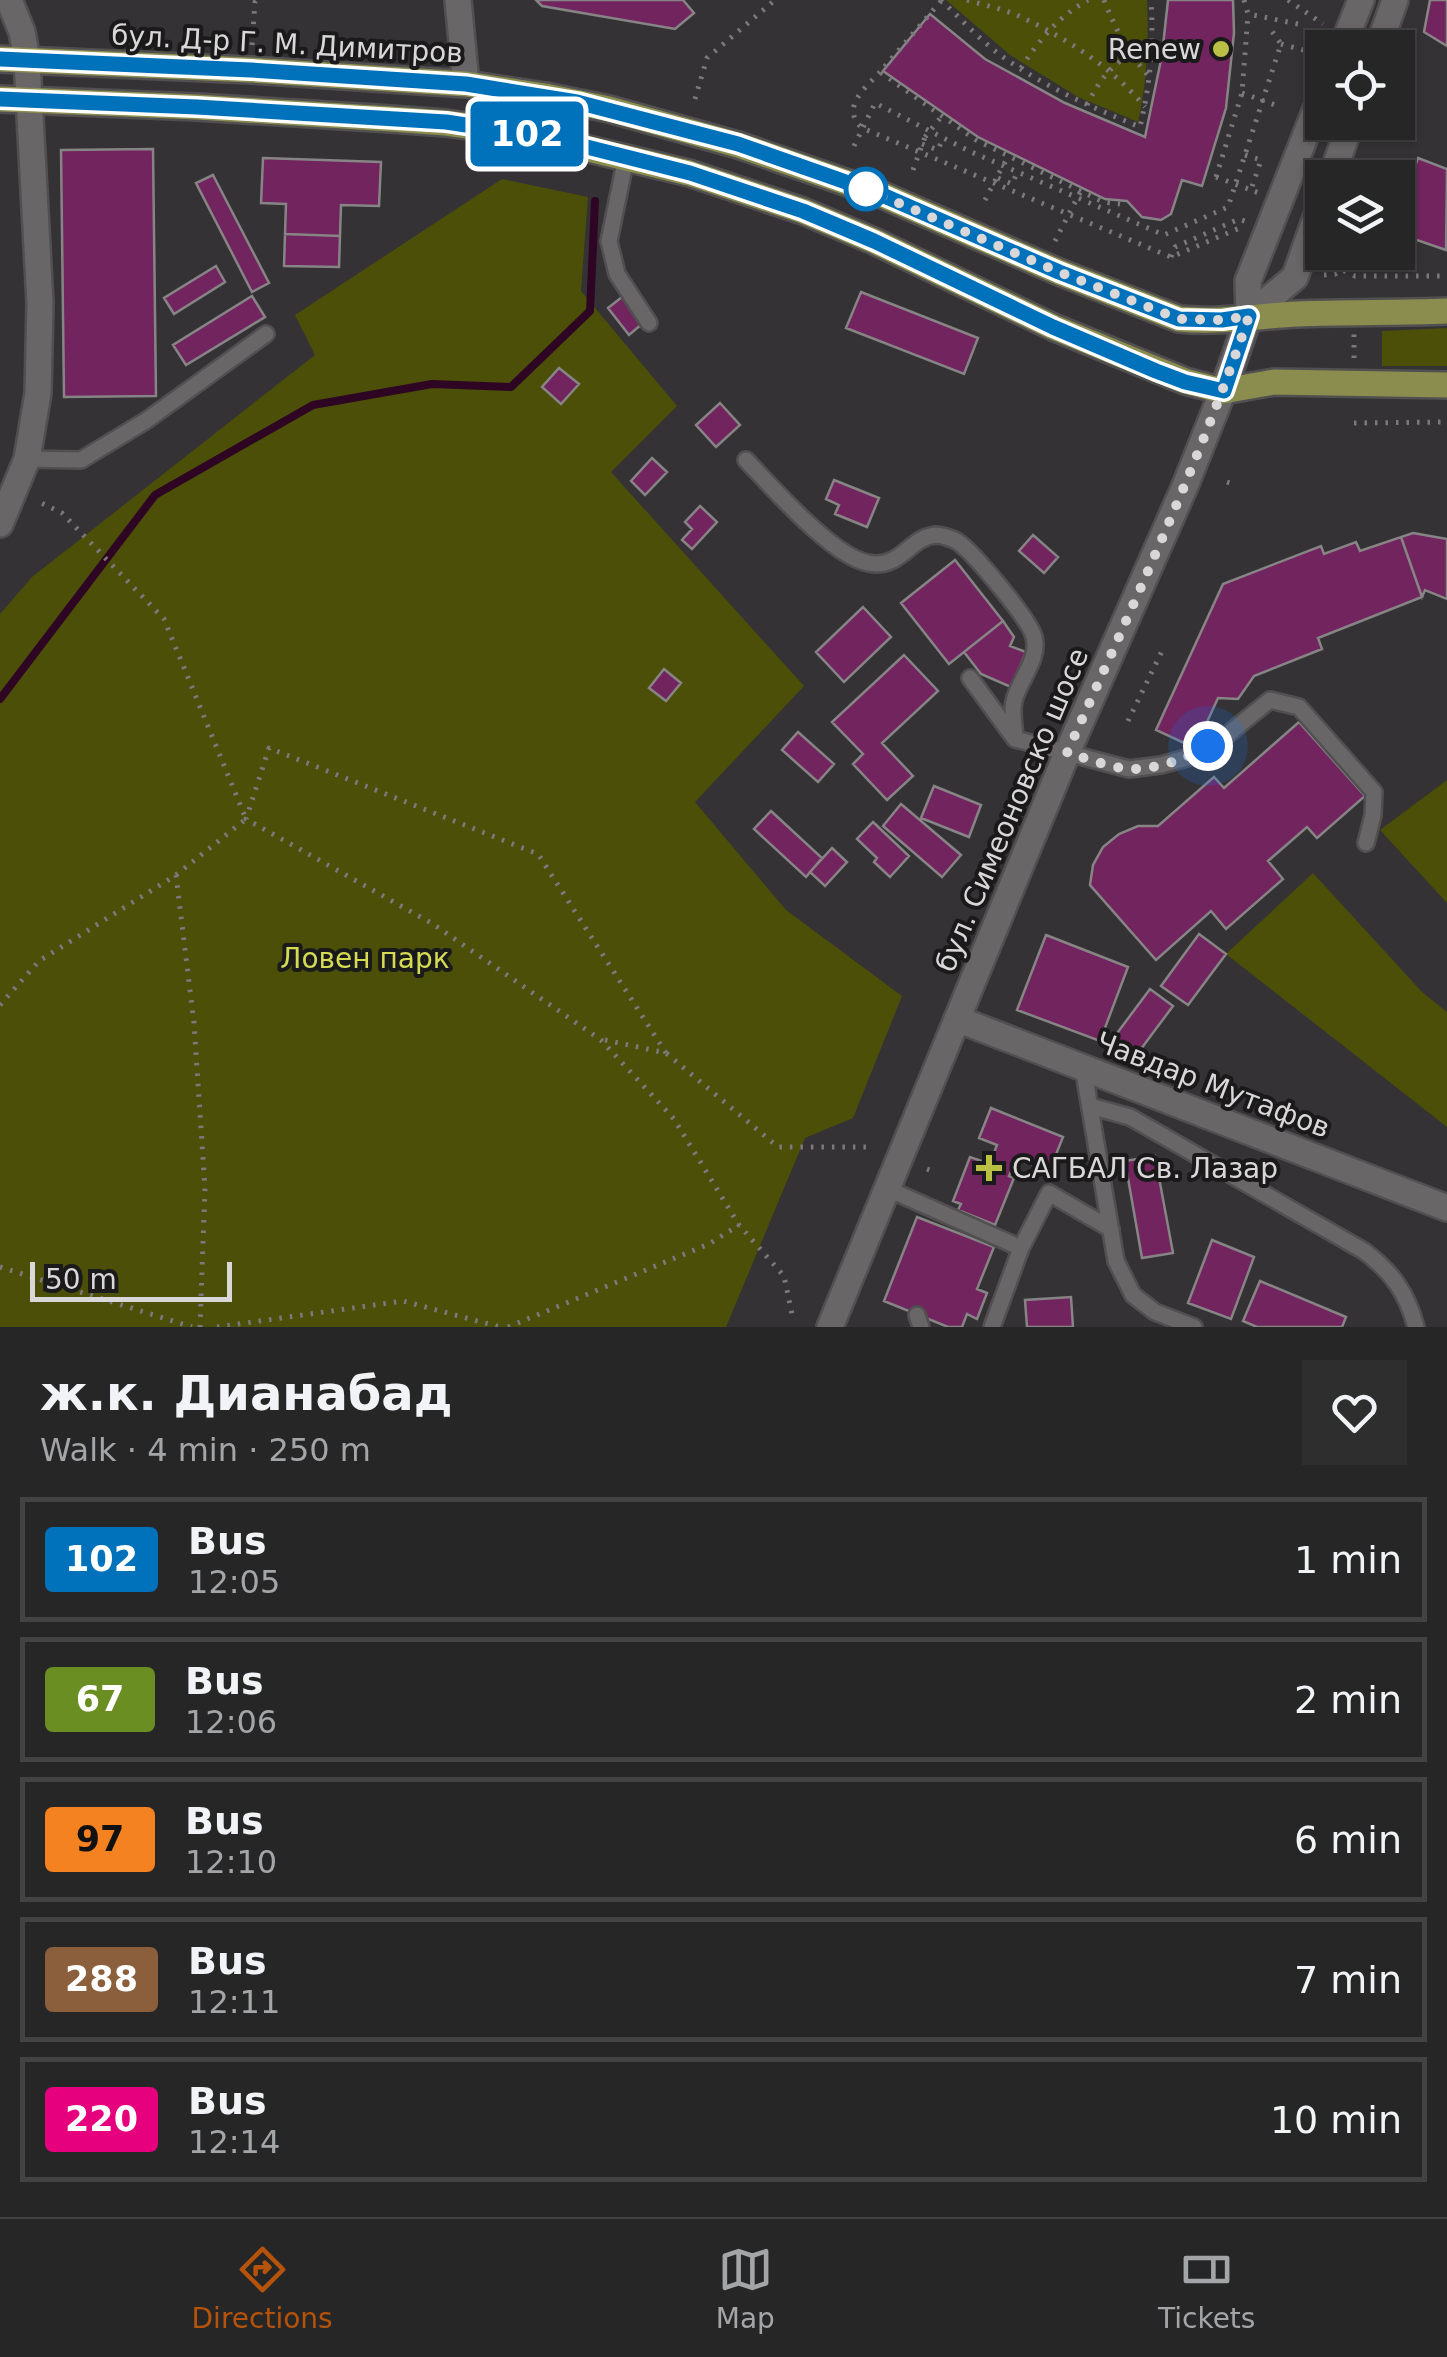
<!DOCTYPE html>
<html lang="en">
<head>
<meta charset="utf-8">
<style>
	body { margin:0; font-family:"DejaVu Sans",sans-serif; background:#2f2e2f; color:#f1f3f6; height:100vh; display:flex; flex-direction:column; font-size:38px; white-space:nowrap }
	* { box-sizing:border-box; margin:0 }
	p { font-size:32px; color:#a4a5a7 }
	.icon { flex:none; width:55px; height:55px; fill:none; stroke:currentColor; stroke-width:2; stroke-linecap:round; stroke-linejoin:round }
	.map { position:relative; height:1327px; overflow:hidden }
	.panel { display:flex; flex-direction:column; background:#272627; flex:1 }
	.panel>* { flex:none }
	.badge { padding:0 20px; border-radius:8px; font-size:35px; line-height:65px }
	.buttons { position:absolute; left:1305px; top:30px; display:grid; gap:20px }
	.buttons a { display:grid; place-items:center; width:110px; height:110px; border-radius:0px; background:#272627; box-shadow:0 2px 8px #0004,0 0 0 2px #434344; font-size:50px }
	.scale { position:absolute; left:30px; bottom:25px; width:202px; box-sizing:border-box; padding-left:10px; border:5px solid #d9d7d8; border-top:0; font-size:28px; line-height:35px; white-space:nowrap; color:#d9d7d8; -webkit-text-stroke:8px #1b1a1b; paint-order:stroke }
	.you { position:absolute; width:50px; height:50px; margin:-25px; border:8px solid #fff; border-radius:50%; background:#1a73e8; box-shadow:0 0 0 15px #1a73e833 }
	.map>.badge { position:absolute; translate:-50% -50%; box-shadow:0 0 0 5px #fff }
	.round { display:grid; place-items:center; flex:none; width:105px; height:105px; border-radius:0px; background:#2f2e2f }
	.head { display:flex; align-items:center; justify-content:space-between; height:170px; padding:0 40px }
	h1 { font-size:48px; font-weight:600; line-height:75px }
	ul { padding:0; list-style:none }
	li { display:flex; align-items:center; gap:30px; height:125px; margin:0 20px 15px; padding:0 20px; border:5px solid #434344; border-radius:0px }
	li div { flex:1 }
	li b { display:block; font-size:38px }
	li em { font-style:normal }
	li .badge { min-width:110px; font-weight:700; text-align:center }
	.dock { display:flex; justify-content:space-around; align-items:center; height:140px; border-top:2px solid #434344; background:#272627; font-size:28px; color:#a4a5a7 }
	.dock a { display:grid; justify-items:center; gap:5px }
	.dock .current { color:#b45309 }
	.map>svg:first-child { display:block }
</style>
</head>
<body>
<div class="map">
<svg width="1447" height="1327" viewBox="0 0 1447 1327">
	<rect width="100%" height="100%" fill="#343234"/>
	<path fill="#4c4f07" d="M946,0H1147C1149,40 1147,82 1138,122L1078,97L1010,55Z
		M502,179L588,197L581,291L677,406L611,472L804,686L695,802L786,910L902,996L853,1118L805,1138L726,1327H0V614L32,577L315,355L295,315Z
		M1447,328V366H1382V331Z
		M1447,780V903L1380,830Z
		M1313,873L1422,992L1447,1012V1127L1226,954Z"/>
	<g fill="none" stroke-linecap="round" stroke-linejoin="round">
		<path stroke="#2e0624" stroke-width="8" d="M0,699L155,495L313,405L432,384L511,387L590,311L595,201"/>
	</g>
	<path fill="#71245d" stroke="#878486" stroke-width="2.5" d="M536,0H683L694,13L675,29L542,6Z
		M1168,0H1233L1234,33L1226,108L1202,186L1182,180L1171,214L1161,220L1142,217L1127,201L1105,199L978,137L883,71L930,14L985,59L1065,103L1145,137L1162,55Z
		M1430,0H1447V46L1424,32Z
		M153,149L156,396L64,397L61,150Z
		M263,158L381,162L379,206L341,205L340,236L285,234L286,204L261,203Z
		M1418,158L1447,169L1446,250L1408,237L1398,224V215Z
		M213,175L269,283L252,292L196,183Z
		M285,234L340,236L339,267L284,266Z
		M216,266L225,282L174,314L164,298Z
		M861,292L978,338L964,374L846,328Z
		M252,296L265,317L186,365L173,345Z
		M622,297L643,323L629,335L608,308Z
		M559,368L579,384L561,404L542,387Z
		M720,403L740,425L716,447L696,425Z
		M652,458L667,472L645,495L631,481Z
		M834,480L879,498L867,527L835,514L839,505L826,499Z
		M700,506L717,522L692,549L682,540L692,529L685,522Z
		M1413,533L1447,539V599L1425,590L1422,597L1401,537Z
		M1033,535L1058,557L1044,573L1019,551Z
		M1401,537L1422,597L1318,638L1322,649L1254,676L1238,699L1218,698L1195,748L1156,730L1223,584L1321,546L1324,554L1356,542L1360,551Z
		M955,560L1003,621L949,664L901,603Z
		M863,607L891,637L844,682L816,652Z
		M1003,621L1014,637L1010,646L1026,652L1011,687L981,674L964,652Z
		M904,655L938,691L882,743L913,776L887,800L853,764L863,754L832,722Z
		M664,669L681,683L666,701L649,688Z
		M1299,722L1365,796L1317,838L1307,827L1268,861L1283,879L1226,929L1211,911L1156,960L1090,885L1093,865L1103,847L1119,834L1138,826H1158L1214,777L1224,788Z
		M798,732L834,764L818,782L782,750Z
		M934,786L981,805L969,837L921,818Z
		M901,804L961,855L942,877L883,826Z
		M771,811L822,858L806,877L754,829Z
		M873,822L909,856L890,877L874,862L877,858L857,839Z
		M832,848L847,862L825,886L810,872Z
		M1199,934L1226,954L1188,1005L1161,986Z
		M1046,935L1128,967L1100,1041L1017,1010Z
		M1150,989L1173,1006L1135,1057L1112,1040Z
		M991,1108L1063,1137L1049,1172L1016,1159L1009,1176L1014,1178L995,1225L958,1210L961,1204L953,1201L970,1157L990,1164L997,1145L979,1138Z
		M1155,1156L1173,1253L1142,1258L1125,1161Z
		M917,1217L994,1247L977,1289L987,1293L977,1319L967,1314L962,1327H948L884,1301Z
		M1212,1240L1254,1257L1231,1319L1188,1303Z
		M1260,1281L1346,1317L1342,1327H1257L1243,1321Z
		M1071,1297L1073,1327H1027L1025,1300Z"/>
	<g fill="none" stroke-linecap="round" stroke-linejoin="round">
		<g stroke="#514f50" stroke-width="20">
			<path id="lane" d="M626,158L609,241L617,274L649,323
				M27,459L81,460L147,420L266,334
				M746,460C772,487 833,557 868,563C901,570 909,537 936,535C941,535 954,539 958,542C973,552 1030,620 1034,637C1040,659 1019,680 1014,701C1011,712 1015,727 1015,739
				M970,678L1015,739L1129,769L1161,765L1190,757L1227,735L1270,700L1299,707L1374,792L1373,815L1366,843
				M1083,1067L1116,1261L1133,1295L1155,1312L1194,1327
				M1090,1106L1130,1117L1364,1251C1392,1272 1407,1293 1416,1327
				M888,1189L1021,1248L992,1327
				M1021,1248L1049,1193L1111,1229
				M917,1315L921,1327"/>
		</g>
		<g stroke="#514f50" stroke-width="30">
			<path id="street" d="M458,0L466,84
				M0,524L27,459L38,393L40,303L27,60L22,32L9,0
				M957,1019L1447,1208"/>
		</g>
		<g stroke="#514f50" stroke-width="30">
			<path id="secondary" d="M1342,48L1361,0
				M1378,48L1395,0
				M1331,178L1351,122
				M1249,316L1295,277L1322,201
				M830,1327L1067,753L1185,486L1223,391L1249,316L1248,281L1322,94"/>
		</g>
		<g stroke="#514f50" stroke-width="30">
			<path id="primary" d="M0,59L251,70L466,84L545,96L609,109L738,145L880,194L1059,272L1179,319C1218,323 1258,316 1297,314C1347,312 1397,313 1447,311
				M0,99L197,107L391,119L446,123L526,134L689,173L803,211L874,241L1053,327L1185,381L1223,391L1274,382L1447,385"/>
		</g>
		<path stroke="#7b797b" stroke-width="5" stroke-dasharray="2.5 8" stroke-linecap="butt" d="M941,0C960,18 978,38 999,54C1042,86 1091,107 1140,127C1150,85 1154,44 1151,0
			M967,0C984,5 1003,9 1019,16C1066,38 1112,67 1145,107
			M1104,0C1116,30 1128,54 1150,77
			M1244,0L1248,14L1298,24
			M1288,0L1323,24
			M941,1L880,72L976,140L1103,202L1120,204
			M1281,44L1307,51
			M252,45L255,2L257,0
			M1021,68C1039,40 1059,16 1088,0
			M880,72C865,88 840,108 862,128L1171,257L1242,227
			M695,99L707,58L775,0
			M1087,105C1102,74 1119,56 1152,45
			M922,144L938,150L943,138
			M854,146L875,103L969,151L1164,235L1228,207L1281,44L1271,30
			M1245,155L1261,160L1251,190L1259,193
			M913,170L925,137
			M1216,177L1242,93L1248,14
			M998,178L1012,184L1017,173
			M985,200L999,173
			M1055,241L1074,204
			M1171,257L1175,247L1239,219L1247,222
			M1324,275L1335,274L1342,270L1355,276H1447
			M1354,358V334
			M1354,423L1447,422
			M1227,482L1236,485
			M1128,721L1163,649
			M176,875L194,1023L205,1188L200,1327
			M0,1005L39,961L176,875L246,819L164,619L62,513L35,500
			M605,1040L666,1053L778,1147H871
			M666,1053L538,854L269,748L246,819L433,924L601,1040L674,1119L739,1225L784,1276L793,1319
			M927,1169L932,1171
			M0,1267L192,1327
			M217,1327L403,1301L500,1327
			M508,1327L709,1244L739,1225"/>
		<use href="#lane" stroke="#696668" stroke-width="15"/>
		<use href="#street" stroke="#696668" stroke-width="25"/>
		<use href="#secondary" stroke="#696668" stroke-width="25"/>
		<use href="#primary" stroke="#8b8d4f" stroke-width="25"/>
		<path stroke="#7b797b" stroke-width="5" stroke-dasharray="2.5 8" stroke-linecap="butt" d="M1242,93L1278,106
			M925,137L942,116
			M999,173L1008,157
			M1216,177L1251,190
			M1074,204L1081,191"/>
	</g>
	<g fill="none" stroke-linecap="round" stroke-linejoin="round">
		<g stroke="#fff" stroke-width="22">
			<path id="line" d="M0,59L251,70L466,84L577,102L738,144L880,194L1059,272L1179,319L1222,320L1249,316L1224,391L1185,382L1156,371L1053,327L874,241L803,211L690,173L567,142L526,134L446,122L197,107L0,99"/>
		</g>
		<use href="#line" stroke="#0072bc" stroke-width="15"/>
		<path stroke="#d9d7d8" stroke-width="10" stroke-dasharray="0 18" d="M866,189L1059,272L1179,319L1222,320L1249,316C1198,466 1131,609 1067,753C1087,758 1110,768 1131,769C1158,769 1186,759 1208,746"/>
	</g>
	<g fill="#bac045" stroke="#1b1a1b" stroke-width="4">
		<circle cx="1221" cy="49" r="10"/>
		<path d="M984 1153h10v10h10v10h-10v10h-10v-10h-10v-10h10z"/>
	</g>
	<circle fill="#fff" stroke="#0072bc" stroke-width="5" cx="866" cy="189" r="20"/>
	<g text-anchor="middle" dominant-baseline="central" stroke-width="8" stroke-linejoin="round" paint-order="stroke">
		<g font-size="28" fill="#d9d7d8" stroke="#1b1a1b">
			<text transform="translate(287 44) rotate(3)">бул. Д-р Г. М. Димитров</text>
			<text transform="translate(1012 810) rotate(-67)">бул. Симеоновско шосе</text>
			<text transform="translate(1213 1085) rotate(21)">Чавдар Мутафов</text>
		</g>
		<g font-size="28" fill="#d9d7d8" stroke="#1b1a1b" text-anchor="end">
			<text x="1201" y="49">Renew</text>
			<text x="1012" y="1168" text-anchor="start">САГБАЛ Св. Лазар</text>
		</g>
		<g font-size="28" fill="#d4db52" stroke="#1b1a1b">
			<text x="365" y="958">Ловен парк</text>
		</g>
	</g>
</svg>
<div class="buttons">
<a><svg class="icon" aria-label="locate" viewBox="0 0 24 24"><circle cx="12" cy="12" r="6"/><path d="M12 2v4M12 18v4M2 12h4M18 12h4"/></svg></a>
<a><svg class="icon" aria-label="layers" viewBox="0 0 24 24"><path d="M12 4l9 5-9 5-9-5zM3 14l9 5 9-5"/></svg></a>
</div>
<div class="scale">50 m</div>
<div class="you" style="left:1208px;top:746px"></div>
<b class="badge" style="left:527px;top:134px;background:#0072bc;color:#fff">102</b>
</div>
<section class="panel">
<div class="head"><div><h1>ж.к. Дианабад</h1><p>Walk · 4 min · 250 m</p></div><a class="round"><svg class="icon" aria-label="heart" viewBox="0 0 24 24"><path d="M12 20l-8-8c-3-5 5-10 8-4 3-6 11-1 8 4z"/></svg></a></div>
<ul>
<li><span class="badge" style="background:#0072bc;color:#fff">102</span><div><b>Bus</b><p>12:05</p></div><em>1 min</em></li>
<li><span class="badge" style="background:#6b8e23;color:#fff">67</span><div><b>Bus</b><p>12:06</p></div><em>2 min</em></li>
<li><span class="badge" style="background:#f58220;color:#111">97</span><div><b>Bus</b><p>12:10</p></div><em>6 min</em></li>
<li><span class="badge" style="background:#8b5e3c;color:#fff">288</span><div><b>Bus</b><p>12:11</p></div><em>7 min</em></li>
<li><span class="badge" style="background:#e6007e;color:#fff">220</span><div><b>Bus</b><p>12:14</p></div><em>10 min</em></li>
</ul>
</section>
<nav class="dock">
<a class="current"><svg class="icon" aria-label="directions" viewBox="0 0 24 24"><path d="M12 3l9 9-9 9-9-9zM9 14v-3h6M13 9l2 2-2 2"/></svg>Directions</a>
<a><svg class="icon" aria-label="map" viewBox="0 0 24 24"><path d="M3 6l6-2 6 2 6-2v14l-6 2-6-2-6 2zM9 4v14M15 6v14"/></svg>Map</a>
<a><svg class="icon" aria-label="tickets" viewBox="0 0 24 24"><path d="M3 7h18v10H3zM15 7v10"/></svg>Tickets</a>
</nav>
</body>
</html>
